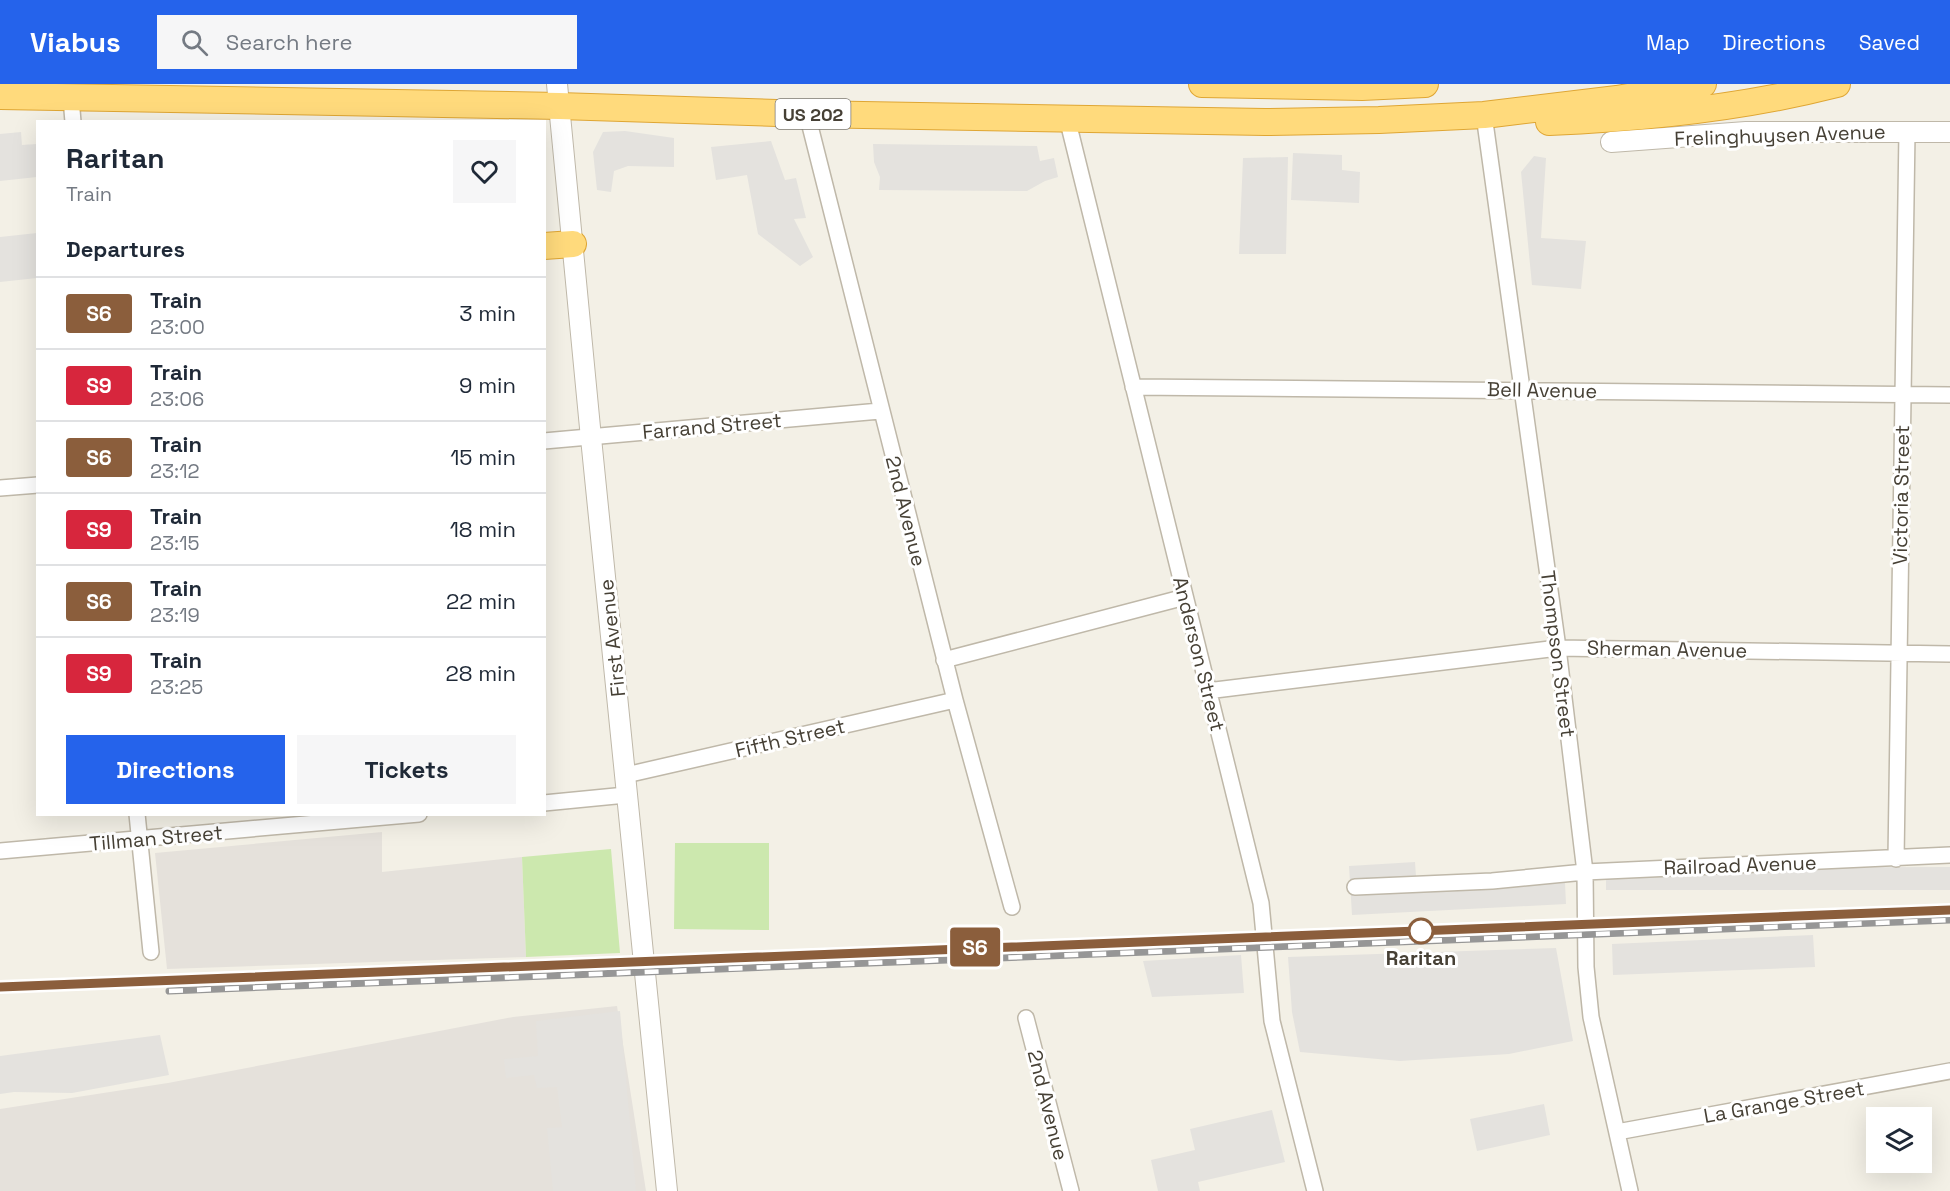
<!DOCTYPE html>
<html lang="en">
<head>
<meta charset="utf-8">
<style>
	body { margin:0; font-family:"Space Grotesk",sans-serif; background:#f6f6f7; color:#1f2937; height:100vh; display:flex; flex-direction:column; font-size:22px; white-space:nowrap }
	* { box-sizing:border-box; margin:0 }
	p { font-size:20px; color:#747a83 }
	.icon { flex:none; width:33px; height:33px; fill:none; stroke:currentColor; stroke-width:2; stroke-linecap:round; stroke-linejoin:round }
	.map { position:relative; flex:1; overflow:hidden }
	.details { position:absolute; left:36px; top:36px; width:510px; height:696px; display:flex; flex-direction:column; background:#fff; border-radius:0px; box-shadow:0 6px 24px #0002 }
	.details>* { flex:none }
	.badge { padding:0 12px; border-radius:4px; font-size:21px; line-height:39px }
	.controls { position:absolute; left:1866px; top:1023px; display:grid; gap:12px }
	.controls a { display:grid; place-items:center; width:66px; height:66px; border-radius:0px; background:#fff; box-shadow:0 6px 24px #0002; font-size:30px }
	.map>.badge { position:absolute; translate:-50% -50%; box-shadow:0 0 0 3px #fff }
	h2 { padding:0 30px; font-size:22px; line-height:54px }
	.round { display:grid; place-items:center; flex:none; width:63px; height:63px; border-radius:0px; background:#f6f6f7 }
	.overview { display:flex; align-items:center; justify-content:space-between; height:102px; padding:0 30px }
	h1 { font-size:28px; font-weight:700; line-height:45px }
	.primary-button { display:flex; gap:12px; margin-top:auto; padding:12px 30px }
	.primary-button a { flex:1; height:69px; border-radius:0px; background:#2563eb; color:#fff; font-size:24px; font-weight:700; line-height:69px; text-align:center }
	.primary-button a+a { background:#f6f6f7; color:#1f2937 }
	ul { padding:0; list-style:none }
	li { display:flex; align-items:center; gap:18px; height:72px; padding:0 30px; border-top:2px solid #e0e1e3 }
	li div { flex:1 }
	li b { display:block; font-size:22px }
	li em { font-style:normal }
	li .badge { min-width:66px; font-weight:700; text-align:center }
	header { display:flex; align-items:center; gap:36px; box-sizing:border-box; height:84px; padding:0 30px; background:#2563eb; color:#fff }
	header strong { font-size:28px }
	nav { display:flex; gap:33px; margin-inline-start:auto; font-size:21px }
	.search { width:420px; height:54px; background:#f6f6f7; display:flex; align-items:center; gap:15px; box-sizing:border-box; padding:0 21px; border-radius:0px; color:#747a83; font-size:22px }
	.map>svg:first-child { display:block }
</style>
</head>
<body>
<header>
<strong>Viabus</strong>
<div class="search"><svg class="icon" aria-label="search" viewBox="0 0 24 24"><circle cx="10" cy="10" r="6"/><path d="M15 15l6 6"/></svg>Search here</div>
<nav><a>Map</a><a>Directions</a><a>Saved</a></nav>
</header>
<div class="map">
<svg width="1950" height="1107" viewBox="0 0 1950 1107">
	<rect width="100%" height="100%" fill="#f3f0e6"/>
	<path fill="#e5e1db" d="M382,748V788L522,773L526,873L167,885L155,769Z
		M617,922L646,1107H0V1025L168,999L513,933Z"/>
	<path fill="#cce8ae" d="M675,759H769V846L674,845Z
		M611,765L620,869L526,873L522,773Z"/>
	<path fill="#e4e2de" d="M625,47L674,54V83L628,82L614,87L611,108L597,106L593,68L603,48Z
		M21,48L22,61L37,60V93L0,97V50Z
		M771,57L785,96L796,94L806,134L794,135L813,173L800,182L758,150L747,91L716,96L711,63Z
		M873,60L1037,62L1040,77L1054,74L1058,93L1045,97L1027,107L879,106L880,93L874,78Z
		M1293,69L1342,71V86L1360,88L1359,119L1291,116Z
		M1534,72L1546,74L1541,154L1586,157L1581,205L1532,201L1521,88Z
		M1288,73L1286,170H1239L1243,74Z
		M37,149V194L0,198V153Z
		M1415,778L1417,807L1565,799L1566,820L1352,831L1349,782Z
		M1950,783V806H1606V784Z
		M1813,851L1815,883L1613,891L1612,860Z
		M1556,864L1573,957L1509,970L1400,977L1300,968L1292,928L1288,873Z
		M1241,871L1244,909L1152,913L1143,877Z
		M620,927L636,1107H553L547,1044L562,1043L557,1003L537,1004L534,991L506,994L504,975L538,972L536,937Z
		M160,951L169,991L72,1009L14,1008L0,1010V972Z
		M1544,1020L1550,1051L1477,1067L1470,1035Z
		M1272,1026L1285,1078L1198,1098L1200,1107H1158L1151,1076L1195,1066L1190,1045Z"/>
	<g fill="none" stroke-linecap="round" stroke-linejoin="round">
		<g stroke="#bfb8a9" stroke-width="18">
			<path id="minor" d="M71,14L73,38
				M807,30L955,616L1012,823
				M1484,31L1558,564L1585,788L1586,883L1591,933L1630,1107
				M1067,34L1261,819L1272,937L1315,1107
				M1133,303L1950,311
				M544,357L880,327
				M0,404L38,401
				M944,576L1185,513
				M1207,607L1558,564L1950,570
				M626,691L955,616
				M544,719L626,711
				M137,730L151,868
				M0,767L419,730
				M1896,775L1907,48
				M1355,803L1492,797L1585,788L1950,771
				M1026,934L1071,1107
				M1617,1048L1950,987"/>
		</g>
		<g stroke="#bfb8a9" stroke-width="22">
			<path id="tertiary" d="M557,0L591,354L667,1107
				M1611,58L1746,48H1950"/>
		</g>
		<g stroke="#dfa634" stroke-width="28">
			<path id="trunk" d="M1202,0L1362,3L1425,0
				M0,12L559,22L807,30L1265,38L1379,36L1484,31L1617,15L1703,0
				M1549,38C1646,34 1743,24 1837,0
				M544,162L573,160"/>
		</g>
		<use href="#minor" stroke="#fff" stroke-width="15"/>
		<use href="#tertiary" stroke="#fff" stroke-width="20"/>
		<use href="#trunk" stroke="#ffda7c" stroke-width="26"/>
		<g stroke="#969696" stroke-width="7">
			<path id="rail" d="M0,903L1950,826
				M169,907L1950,836"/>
		</g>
		<use href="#rail" stroke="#fff" stroke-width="4.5" stroke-dasharray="14" stroke-linecap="butt"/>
	</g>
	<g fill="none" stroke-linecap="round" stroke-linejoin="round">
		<g stroke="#fff" stroke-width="14">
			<path id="line" d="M0,903L1950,826"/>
		</g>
		<use href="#line" stroke="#8b5e3c" stroke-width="9"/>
	</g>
	<circle fill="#fff" stroke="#8b5e3c" stroke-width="3" cx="1421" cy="847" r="12"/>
	<g text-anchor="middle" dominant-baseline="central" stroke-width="6" stroke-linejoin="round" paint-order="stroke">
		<rect fill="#fff" stroke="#7e7972" stroke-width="1.5" x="775.5" y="15" width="75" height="30" rx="4.5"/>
		<g font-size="18" font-weight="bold" fill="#464035">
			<text x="813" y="30">US 202</text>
		</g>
		<g font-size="20" fill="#464035" stroke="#fff">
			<text transform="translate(1780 51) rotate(-2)">Frelinghuysen Avenue</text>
			<text transform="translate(1542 306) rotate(1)">Bell Avenue</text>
			<text transform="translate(712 342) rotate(-5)">Farrand Street</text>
			<text transform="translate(1901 411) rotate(-89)">Victoria Street</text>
			<text transform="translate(906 427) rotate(76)">2nd Avenue</text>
			<text transform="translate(612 554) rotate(-96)">First Avenue</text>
			<text transform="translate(1667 565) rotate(1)">Sherman Avenue</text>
			<text transform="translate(1199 570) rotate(76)">Anderson Street</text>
			<text transform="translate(1558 570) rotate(83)">Thompson Street</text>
			<text transform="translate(790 654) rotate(-13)">Fifth Street</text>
			<text transform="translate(156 754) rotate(-5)">Tillman Street</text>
			<text transform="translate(1740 781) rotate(-2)">Railroad Avenue</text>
			<text transform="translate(1784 1018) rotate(-10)">La Grange Street</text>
			<text transform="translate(1048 1021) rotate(76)">2nd Avenue</text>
		</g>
		<g font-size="20" font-weight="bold" fill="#464035" stroke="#fff">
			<text x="1421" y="874">Raritan</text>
		</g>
	</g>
</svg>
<div class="controls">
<a><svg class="icon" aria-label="layers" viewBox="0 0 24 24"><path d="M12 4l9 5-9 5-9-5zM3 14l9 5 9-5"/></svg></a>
</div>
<b class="badge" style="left:975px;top:863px;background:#8b5e3c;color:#fff">S6</b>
<section class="details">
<div class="overview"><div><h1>Raritan</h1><p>Train</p></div><a class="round"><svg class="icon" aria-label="heart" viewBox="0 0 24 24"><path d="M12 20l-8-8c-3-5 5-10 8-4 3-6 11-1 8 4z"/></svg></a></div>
<h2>Departures</h2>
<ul>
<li><span class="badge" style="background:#8b5e3c;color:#fff">S6</span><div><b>Train</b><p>23:00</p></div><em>3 min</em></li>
<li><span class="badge" style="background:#d7263d;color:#fff">S9</span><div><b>Train</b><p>23:06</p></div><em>9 min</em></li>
<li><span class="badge" style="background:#8b5e3c;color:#fff">S6</span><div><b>Train</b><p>23:12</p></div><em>15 min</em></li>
<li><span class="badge" style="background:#d7263d;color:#fff">S9</span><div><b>Train</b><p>23:15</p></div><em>18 min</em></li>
<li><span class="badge" style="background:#8b5e3c;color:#fff">S6</span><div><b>Train</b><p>23:19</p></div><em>22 min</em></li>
<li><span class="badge" style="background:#d7263d;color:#fff">S9</span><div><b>Train</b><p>23:25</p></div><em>28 min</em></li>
</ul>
<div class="primary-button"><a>Directions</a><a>Tickets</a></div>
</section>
</div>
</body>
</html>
